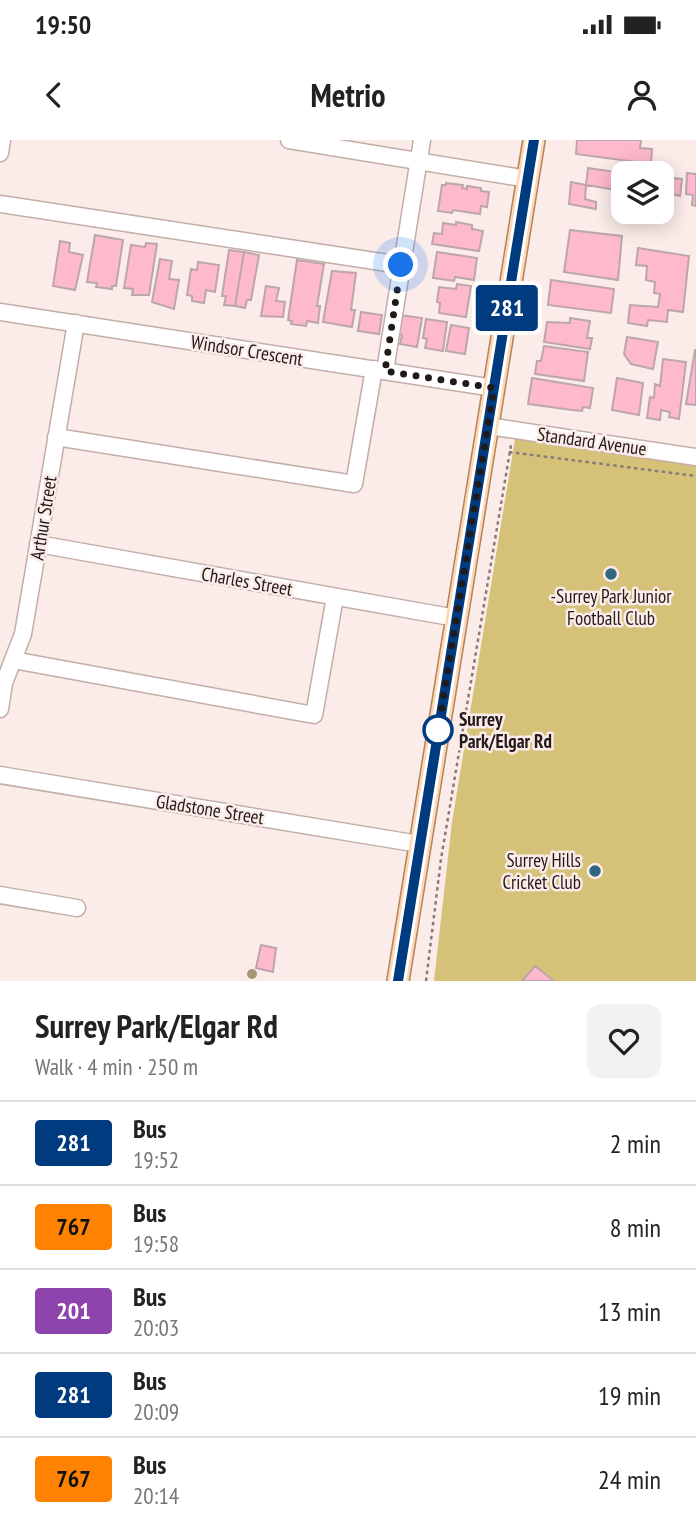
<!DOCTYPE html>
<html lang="en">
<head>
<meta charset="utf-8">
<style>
	body { margin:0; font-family:"PT Sans Narrow",sans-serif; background:#f2f2f2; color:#222; height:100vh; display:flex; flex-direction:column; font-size:26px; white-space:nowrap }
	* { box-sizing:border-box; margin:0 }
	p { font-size:23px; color:#767676 }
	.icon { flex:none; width:38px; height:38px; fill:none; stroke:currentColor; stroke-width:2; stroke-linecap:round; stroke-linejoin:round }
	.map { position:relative; height:841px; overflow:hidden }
	.panel { display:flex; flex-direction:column; background:#fff; flex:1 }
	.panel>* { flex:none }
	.badge { padding:0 14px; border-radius:5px; font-size:24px; line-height:46px }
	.fabs { position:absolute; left:611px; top:21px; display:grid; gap:14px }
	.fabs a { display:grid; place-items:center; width:63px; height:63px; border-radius:14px; background:#fff; box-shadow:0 4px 18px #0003; font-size:35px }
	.you { position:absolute; width:35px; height:35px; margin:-18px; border:5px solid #fff; border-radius:50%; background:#1a73e8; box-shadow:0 0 0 10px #1a73e833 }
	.map>.badge { position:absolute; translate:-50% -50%; box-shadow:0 0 0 4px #fff }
	.round { display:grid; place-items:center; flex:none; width:74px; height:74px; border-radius:14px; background:#f2f2f2 }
	.overview { display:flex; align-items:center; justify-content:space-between; height:119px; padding:0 35px }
	h1 { font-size:33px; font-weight:800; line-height:52px }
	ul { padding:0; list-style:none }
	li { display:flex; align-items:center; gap:21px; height:84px; padding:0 35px; border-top:2px solid #e0e0e0 }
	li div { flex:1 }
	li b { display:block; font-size:26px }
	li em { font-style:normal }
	li .badge { min-width:77px; font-weight:700; text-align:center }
	.status { display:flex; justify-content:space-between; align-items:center; height:49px; padding:0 35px; background:#fff; direction:ltr }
	.status svg { height:19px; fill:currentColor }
	header { display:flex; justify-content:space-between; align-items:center; height:91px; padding:0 35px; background:#fff; font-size:32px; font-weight:800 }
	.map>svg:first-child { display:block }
</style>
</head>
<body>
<div class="status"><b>19:50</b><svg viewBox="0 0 49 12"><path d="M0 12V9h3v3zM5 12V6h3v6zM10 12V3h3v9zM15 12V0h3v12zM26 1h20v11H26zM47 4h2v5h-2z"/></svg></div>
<header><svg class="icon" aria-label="back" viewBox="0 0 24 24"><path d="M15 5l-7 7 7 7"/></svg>Metrio<svg class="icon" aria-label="person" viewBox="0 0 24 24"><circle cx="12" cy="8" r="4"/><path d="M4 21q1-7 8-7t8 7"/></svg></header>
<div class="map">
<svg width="696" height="841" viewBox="0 0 696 841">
	<rect width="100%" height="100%" fill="#fbece9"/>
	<path fill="#d5c278" d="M516,293L696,321V841H434L452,682Z"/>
	<path fill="#feb9cd" stroke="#bca5ab" stroke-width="2" d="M577,0H641L640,8L652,9L651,24L576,14Z
		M588,28L623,33V51L586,45Z
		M687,33L696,34V66L692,65L693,55L686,54Z
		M662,37L682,39L680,56L672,54L671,61L662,60Z
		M571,42L586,45L585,59L596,62V69L569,64Z
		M446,43L463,45L462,48L467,49V46L481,48V51L489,52L487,67L481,66L480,74L453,70L452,73L438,71L442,45H446Z
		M456,82L472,85V89L483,91L479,111L432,104L434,93L442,94L443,83L456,85Z
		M570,90L622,96L618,140L564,132Z
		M95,95L123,100L116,146H112V149L96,147L97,143L87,142Z
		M60,101L70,103L69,112L83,115L75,150L53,146Z
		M146,103L157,104L149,155H132L133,149L124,148L131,105L145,107Z
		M638,108L689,116L683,172L668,170L667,182L648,180L647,186L628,183L630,165L658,167L660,154L654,153L655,142L646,140L647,126L636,125Z
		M229,110L244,112L235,166L224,165L226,156H222Z
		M244,112L259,115L251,160H247L245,168L235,166Z
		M437,112L477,118L474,140L455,137L454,141L433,138Z
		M160,119L172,121L169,139L179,140L174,169L152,162Z
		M297,120L324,124L317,166H320L318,183L307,181L306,186L291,184L292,181L288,180Z
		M198,122L219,125L215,152L206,150L204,163L192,161V156L187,155L191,129L197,130Z
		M332,131L356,133L351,170H355L352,187L323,182Z
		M551,140L614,149L611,173L548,165Z
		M457,144L471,146L466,177L439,173L440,163L437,162L439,147L456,149Z
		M266,146L279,148L276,161L285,162L283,177L261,176Z
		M361,172L382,175L379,194L358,191Z
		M400,175L422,178L417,207L400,204L402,195L397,194Z
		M570,178L590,181L587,198H592L590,209L544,202L547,182L570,183Z
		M426,179L447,182L443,211L425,208L427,199L423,198Z
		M451,185L469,188L465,214L446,211Z
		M627,197L658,202L653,229L631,224L624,214Z
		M544,206L588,212L584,241L535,234L537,221H541Z
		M695,210H696V265L686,264Z
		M663,219L686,222L679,279L669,277L670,272L661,270L660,280L647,278L650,257L654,258L655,244L660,246Z
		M532,238L593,248L590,268L583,267L582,271L572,270L528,264Z
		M617,238L643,243L639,275L612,270Z
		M261,805L276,808L273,832L256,828Z
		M535,826L554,841H522Z"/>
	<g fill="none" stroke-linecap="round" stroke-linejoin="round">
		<g stroke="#c4ada8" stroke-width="19">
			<path id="minor" d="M289,0L528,39
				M0,13L2,0
				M0,64L401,125
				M0,172L494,248
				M385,231L422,0
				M488,286L696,317
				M56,297L354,344L374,229
				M38,404L456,478
				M13,520L314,575L335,457
				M0,569L4,543L23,494L76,183
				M0,635L419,704
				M0,755L77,768"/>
		</g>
		<g stroke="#b0855e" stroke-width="24">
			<path id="major" d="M398,841L534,0"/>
		</g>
		<path stroke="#867b79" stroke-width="2.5" stroke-dasharray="3.5 3.5" stroke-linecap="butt" d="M509,312L696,336
			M426,841L441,719L511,305"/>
		<use href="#minor" stroke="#fff" stroke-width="16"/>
		<use href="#major" stroke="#fed8b5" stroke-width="21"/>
	</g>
	<circle fill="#a59673" cx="252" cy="834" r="5"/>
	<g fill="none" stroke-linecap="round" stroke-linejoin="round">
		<g stroke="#fff" stroke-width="16">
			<path id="line" d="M398,841L534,0"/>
		</g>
		<use href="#line" stroke="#003b80" stroke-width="10"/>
		<path stroke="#221a18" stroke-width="7" stroke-dasharray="0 12.6" d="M401,125L385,231L494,248L438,590"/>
	</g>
	<g fill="#316682" stroke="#fbece9" stroke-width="2.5">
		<circle cx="611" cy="434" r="7"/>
		<circle cx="595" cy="731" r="7"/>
	</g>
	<circle fill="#fff" stroke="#003b80" stroke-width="3.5" cx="438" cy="590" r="14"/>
	<g text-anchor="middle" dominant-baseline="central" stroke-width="5" stroke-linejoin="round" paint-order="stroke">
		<g font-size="19" fill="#221a18" stroke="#fbece9">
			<text transform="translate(247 210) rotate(9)">Windsor Crescent</text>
			<text transform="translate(592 301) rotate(8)">Standard Avenue</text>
			<text transform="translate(43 378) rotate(-81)">Arthur Street</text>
			<text transform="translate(247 441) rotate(10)">Charles Street</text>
			<text transform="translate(210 669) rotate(9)">Gladstone Street</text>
		</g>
		<g font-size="19" fill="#221a18" stroke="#fbece9">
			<text x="611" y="456">-Surrey Park Junior<tspan x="611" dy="22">Football Club</tspan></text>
			<text x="581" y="720" text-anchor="end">Surrey Hills<tspan x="581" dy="22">Cricket Club</tspan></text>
		</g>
		<g font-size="19" font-weight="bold" fill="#221a18" stroke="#fbece9" text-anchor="start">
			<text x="459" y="579">Surrey<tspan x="459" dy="22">Park/Elgar Rd</tspan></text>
		</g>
	</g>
</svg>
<div class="fabs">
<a><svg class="icon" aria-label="layers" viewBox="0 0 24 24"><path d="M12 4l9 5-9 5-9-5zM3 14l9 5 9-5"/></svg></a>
</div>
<div class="you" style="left:401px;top:125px"></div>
<b class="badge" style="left:507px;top:168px;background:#003b80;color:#fff">281</b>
</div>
<section class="panel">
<div class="overview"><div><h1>Surrey Park/Elgar Rd</h1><p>Walk · 4 min · 250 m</p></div><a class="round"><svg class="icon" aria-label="heart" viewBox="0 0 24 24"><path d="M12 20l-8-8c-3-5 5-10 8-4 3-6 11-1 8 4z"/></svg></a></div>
<ul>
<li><span class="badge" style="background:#003b80;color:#fff">281</span><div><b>Bus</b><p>19:52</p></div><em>2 min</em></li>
<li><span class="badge" style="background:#ff8200;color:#111">767</span><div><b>Bus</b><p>19:58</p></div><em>8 min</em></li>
<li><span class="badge" style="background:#8e44ad;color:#fff">201</span><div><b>Bus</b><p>20:03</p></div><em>13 min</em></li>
<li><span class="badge" style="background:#003b80;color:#fff">281</span><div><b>Bus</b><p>20:09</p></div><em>19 min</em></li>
<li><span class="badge" style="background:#ff8200;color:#111">767</span><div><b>Bus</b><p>20:14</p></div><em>24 min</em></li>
</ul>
</section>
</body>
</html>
